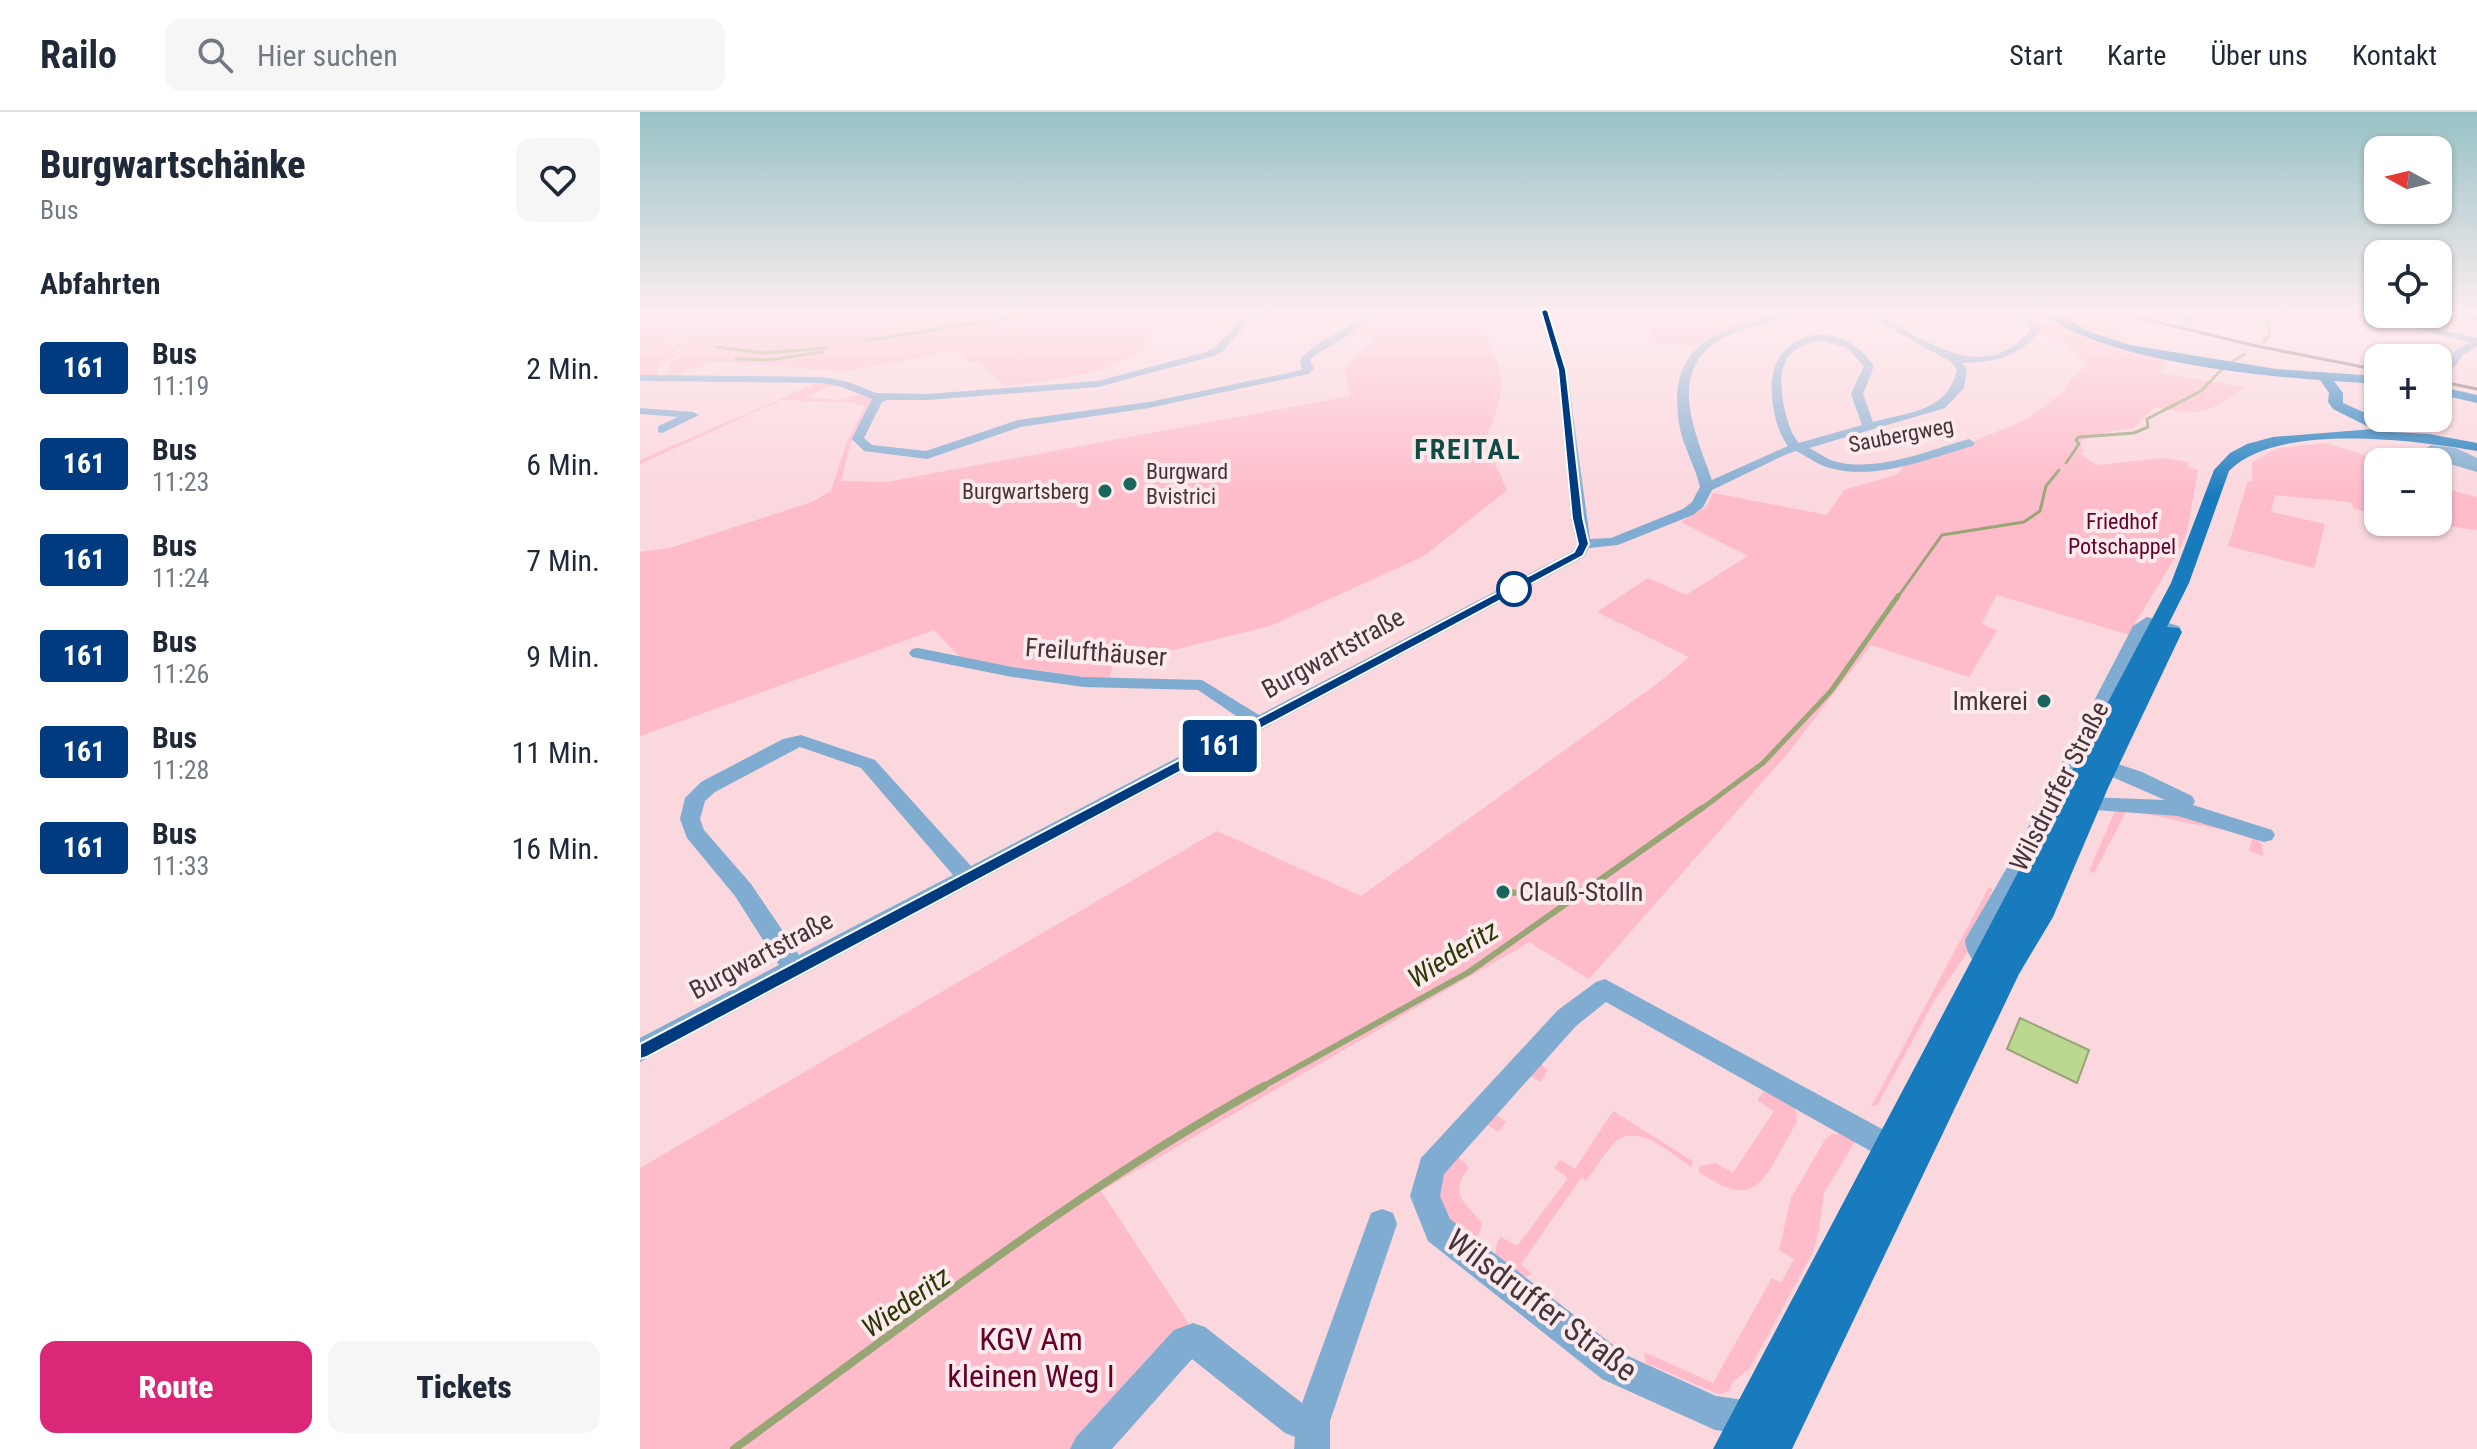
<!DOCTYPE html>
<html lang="de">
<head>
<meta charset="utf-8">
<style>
	body { margin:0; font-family:"Roboto Condensed",sans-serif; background:#f6f6f7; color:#1f2937; height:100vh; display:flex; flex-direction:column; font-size:30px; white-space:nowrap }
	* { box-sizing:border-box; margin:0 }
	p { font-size:26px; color:#747a83 }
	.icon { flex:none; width:44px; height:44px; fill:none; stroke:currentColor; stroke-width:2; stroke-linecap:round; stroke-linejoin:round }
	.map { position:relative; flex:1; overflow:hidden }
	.sheet { display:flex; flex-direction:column; background:#fff; width:640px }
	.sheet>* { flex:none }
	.badge { padding:0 16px; border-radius:6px; font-size:28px; line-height:52px }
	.needle { width:52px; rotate:278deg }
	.tools { position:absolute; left:1724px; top:24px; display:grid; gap:16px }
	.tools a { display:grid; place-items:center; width:88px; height:88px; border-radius:16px; background:#fff; box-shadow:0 2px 6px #0004; font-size:40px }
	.map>.badge { position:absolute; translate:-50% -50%; box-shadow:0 0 0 4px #fff }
	h2 { padding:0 40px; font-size:30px; line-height:72px }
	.round { display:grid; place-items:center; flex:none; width:84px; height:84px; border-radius:16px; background:#f6f6f7 }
	.summary { display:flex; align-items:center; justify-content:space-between; height:136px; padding:0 40px }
	h1 { font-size:38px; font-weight:800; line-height:60px }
	.cta { display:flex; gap:16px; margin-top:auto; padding:16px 40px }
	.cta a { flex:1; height:92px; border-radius:16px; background:#db2777; color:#fff; font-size:32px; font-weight:800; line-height:92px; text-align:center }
	.cta a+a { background:#f6f6f7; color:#1f2937 }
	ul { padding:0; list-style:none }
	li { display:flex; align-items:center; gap:24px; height:96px; padding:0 40px }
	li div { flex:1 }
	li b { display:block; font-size:30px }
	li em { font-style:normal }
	li .badge { min-width:88px; font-weight:700; text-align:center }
	header { display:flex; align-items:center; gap:48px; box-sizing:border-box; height:112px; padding:0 40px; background:#fff; border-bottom:2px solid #e0e1e3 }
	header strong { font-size:38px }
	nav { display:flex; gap:44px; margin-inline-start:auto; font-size:28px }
	.search { width:560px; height:72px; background:#f6f6f7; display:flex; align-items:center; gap:20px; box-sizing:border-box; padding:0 28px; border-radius:16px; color:#747a83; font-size:30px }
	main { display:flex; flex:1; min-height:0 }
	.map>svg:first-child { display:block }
</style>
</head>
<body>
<header>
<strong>Railo</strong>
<div class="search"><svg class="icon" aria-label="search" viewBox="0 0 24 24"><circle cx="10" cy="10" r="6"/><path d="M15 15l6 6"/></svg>Hier suchen</div>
<nav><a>Start</a><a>Karte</a><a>Über uns</a><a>Kontakt</a></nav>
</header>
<main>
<section class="sheet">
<div class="summary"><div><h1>Burgwartschänke</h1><p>Bus</p></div><a class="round"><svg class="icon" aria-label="heart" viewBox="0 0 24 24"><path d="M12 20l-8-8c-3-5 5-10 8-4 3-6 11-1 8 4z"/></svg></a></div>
<h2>Abfahrten</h2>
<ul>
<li><span class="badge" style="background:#003b80;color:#fff">161</span><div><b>Bus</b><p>11:19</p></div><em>2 Min.</em></li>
<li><span class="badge" style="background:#003b80;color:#fff">161</span><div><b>Bus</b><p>11:23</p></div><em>6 Min.</em></li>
<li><span class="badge" style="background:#003b80;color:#fff">161</span><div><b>Bus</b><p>11:24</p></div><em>7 Min.</em></li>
<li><span class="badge" style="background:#003b80;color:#fff">161</span><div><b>Bus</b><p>11:26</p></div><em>9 Min.</em></li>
<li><span class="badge" style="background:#003b80;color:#fff">161</span><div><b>Bus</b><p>11:28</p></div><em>11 Min.</em></li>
<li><span class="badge" style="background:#003b80;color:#fff">161</span><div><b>Bus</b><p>11:33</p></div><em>16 Min.</em></li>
</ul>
<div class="cta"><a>Route</a><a>Tickets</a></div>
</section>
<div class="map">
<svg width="1837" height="1337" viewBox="0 0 1837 1337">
	<rect width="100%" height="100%" fill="#fbd7de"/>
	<path fill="#febbc9" d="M0,199H149L134,204L168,199L199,207L236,199H576L569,200L573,204L547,217L538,212L512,217L513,227C483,263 409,268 365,274L339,250L331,251L314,239L204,260L77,249L28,265L30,251L47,241L33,231L60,215L98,204L54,215L27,232L42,241L21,251L17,265L0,264Z
		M737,199H852L855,203L838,222L846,223C869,272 864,281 845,329L867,378L784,444L630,514L473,553L469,568L323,548L294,518L0,624V440L30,436L172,390L191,379L206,332L225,294L209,290L141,288L0,352V348L179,270L193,273L166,285L199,288L221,282L232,288L210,333L201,369L246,370L711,284L704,260L711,249L735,226L709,223Z
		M1016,199H1148L1078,221L1056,234L1009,229Z
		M1377,199H1438L1487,211L1479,213L1483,237L1528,245L1520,261L1606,275C1573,300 1557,305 1515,295L1493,316L1467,320L1438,330L1444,338L1441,342L1457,353L1523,346L1549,350L1547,355L1558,358L1547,420L1538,441L1495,511L1493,524L1357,483L1341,512L1357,518L1329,565L1231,533L1148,641L949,867L889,830L461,1079L549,1212L473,1291L434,1337H0V1056L577,719L721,784L1017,572L1049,545L957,500L1008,466L1046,483L1108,444L1041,410L1067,394L1073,381L1187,403L1204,378L1258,362L1267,350L1322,334L1385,308L1425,279L1430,269L1448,252L1422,230L1395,221L1401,212Z
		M1686,331L1746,350H1738V402L1714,397L1711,390L1635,383L1631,400L1685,412L1674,456L1588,434L1608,369L1612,370V350L1638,336Z
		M1798,375L1837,385V418L1782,410H1798Z
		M1478,692L1503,694L1610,723L1622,732L1623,744L1609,739L1612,727L1598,721L1487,698L1454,761L1449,759Z
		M1349,775L1353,777L1329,824V838L1294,889L1238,992L1231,995Z
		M896,945L907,959L901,970L887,962L853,1001L866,1010L858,1020L845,1011L817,1044L829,1055C807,1085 827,1090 842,1112L838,1124L829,1126C797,1101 787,1081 810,1043Z
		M1126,977L1155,994L1157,1010C1126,1059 1121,1105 1058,1059L1061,1054L1076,1051L1093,1061L1134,999L1117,988Z
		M973,999L1054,1050L1051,1055C1033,1043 1000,1012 978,1028C966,1037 956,1057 946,1069L941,1066L881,1152L892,1162L882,1166L855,1144L857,1131L861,1125L877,1134L928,1066L914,1056L920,1048L935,1057Z
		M1192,1022H1199L1216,1028L1184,1081L1179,1118L1173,1140L1110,1256L1094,1269L1088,1280L1078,1282L1006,1251L1004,1240L1073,1271L1132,1166L1141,1171L1154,1147L1139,1138L1151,1086L1186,1026Z"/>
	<path fill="#bcd790" stroke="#98a676" stroke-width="2" d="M1380,906L1449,938L1437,971L1367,937Z"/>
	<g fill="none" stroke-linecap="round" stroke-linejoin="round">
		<path stroke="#98a676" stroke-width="3" d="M224,229L411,199
			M1624,230L1630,222L1627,208L1638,199
			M76,235L124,241L186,236
			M96,247L129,248L182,240
			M1590,251L1605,242
			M1426,351L1439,332L1436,328L1439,325L1494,321L1508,315L1507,307L1561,279L1584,255
			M1257,486L1302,423L1384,410L1400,399L1406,374L1419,358"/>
		<path stroke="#98a676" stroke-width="5" d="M1060,698L1123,651L1191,579L1258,484"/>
		<path stroke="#98a676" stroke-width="6" d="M863,780L879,781L890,776
			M910,782L937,785
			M620,976L829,860L1062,696"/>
		<path stroke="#98a676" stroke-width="8" d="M94,1337C267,1212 437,1077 624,974"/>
		<path fill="#81acd1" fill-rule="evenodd" d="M609,199H618L583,239L574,244L458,275L288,288H247L242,290L224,326L232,333L286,339L378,308L509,290L662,258L660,248C677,226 707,221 725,199H734L718,217L674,244L670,248L674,257L669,262L509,296L380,315L287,347L224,339L212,327L232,287L202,275L182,271L0,269V263L182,265L209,270L236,281L288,282L458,269L566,240L575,235Z
			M900,199H910L927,258L950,427L971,426L1043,397L1052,390L1060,375C1055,353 1042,333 1039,311C1030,253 1053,228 1105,211C1123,205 1140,199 1158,199C1140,210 1115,213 1095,221C1022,249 1053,315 1072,368L1148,334C1139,322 1135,307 1133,293C1120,219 1197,199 1234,254L1223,282L1233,310C1269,300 1307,300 1317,258L1311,250L1220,199H1231C1282,226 1344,277 1392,216L1377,206V202H1383L1403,215C1382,244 1357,250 1322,251L1327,258L1324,276L1305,296L1169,336C1178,340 1187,348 1197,350C1240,360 1289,338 1329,327L1335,331L1333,334C1290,346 1236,369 1190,356C1178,353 1168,345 1156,339L1147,342L1072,378L1063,395L1053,403L978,433L949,436L944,445L0,950V926L139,853L95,784L47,726L40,707L45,686L61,670L143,627L161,623L235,648L331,754L605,610L558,578L444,575L372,565L272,545L269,541L272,537L278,536L372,555L444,565L562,568L619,603L933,439L937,432L931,406L917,258ZM1184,229L1207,236L1224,254L1211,282L1222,313L1159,331C1150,321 1147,307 1144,295C1137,259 1142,232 1184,229ZM160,635L221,656L313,763L159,843L111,772L64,718L60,707L65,689L75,680Z
			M1538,199H1547L1556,209L1545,213V208Z
			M1704,199H1721L1837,226V234L1823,243L1806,266H1798V262L1815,239L1830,230Z
			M1805,199L1837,204V210L1806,201Z
			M0,296L53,300L59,303L22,321L18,320V314L38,305L0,302Z
			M1765,306H1781L1748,323L1738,320Z
			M1791,333L1816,336L1837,346V360L1793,347L1785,337Z
			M1507,505L1539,514L1541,518L1533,523L1508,517L1391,752L1349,828L1350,837L1365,845L1368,852L1365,859C1345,865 1326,847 1325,828L1369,752L1493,514Z
			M1454,644L1502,660L1552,684L1555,689L1553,693L1632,718L1635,723L1632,728L1624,730L1538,704L1441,697L1438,692L1448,685L1525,688L1447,654L1444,650Z
			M965,867L1268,1031L1272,1040L1268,1049L1258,1053L1248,1049L966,890L936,914L804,1062L800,1084L810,1107L986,1243L1076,1284L1117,1290L1129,1295L1134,1307L1129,1319L1117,1324L1075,1318L962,1267L788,1129L770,1084L781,1046L918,898L956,870Z
			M742,1097L753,1101L757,1112L690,1309V1337H654L655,1325L645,1321L552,1247L472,1337H430L436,1325L534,1218L553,1211L565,1215L662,1291L727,1112L731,1101Z"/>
		<path fill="#177bbe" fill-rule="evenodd" d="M1401,199H1414L1447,219L1490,233L1636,257L1738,264V272L1694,269L1703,281V291L1739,307L1751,320L1789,322L1837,331V339C1775,328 1636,310 1589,359L1549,471L1527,515L1539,516L1542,520L1468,676L1413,805L1379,862L1152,1337H1073L1531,471L1574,358L1590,341L1607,332L1633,325L1733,317L1693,297L1688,290L1689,281L1680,268C1607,263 1454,246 1401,199Z
			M1798,274L1837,283V291L1798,282Z"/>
		<path stroke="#786166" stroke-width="3" d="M1472,199L1612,233L1738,258
			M1798,269L1837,277"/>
		<path stroke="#81acd1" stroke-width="11" d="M1798,271L1802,264"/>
	</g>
	<linearGradient id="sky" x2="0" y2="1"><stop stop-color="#96c2c5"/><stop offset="0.52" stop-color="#fdedf0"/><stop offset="1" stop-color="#fdedf0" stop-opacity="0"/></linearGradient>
	<rect width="1837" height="386" fill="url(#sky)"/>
	<path fill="#003b80" stroke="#fff" stroke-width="2" d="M905,197L908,199L926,258L943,406L949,432L943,444L7,945L0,947V932L934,440L938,432L932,406L918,258L901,199Z"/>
	<g fill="#1a655d" stroke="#fceaed" stroke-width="3">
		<circle cx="490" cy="372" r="8"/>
		<circle cx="465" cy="379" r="8"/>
		<circle cx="1404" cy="589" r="8"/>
		<circle cx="863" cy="780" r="8"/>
	</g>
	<circle fill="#fff" stroke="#003b80" stroke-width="4" cx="874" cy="477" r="16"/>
	<g text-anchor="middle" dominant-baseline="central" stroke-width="8" stroke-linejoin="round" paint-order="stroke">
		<g font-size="22" fill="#453438" stroke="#fceaed">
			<text transform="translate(1261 323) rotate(-11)">Saubergweg</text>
		</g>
		<g font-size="22" fill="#453438" stroke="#fceaed" text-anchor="start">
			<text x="506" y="359">Burgward<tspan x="506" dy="25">Bvistrici</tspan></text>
			<text x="449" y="379" text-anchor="end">Burgwartsberg</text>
		</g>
		<g font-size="22" fill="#62012a" stroke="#fceaed">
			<text x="1482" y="409">Friedhof<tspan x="1482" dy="25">Potschappel</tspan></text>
		</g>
		<g font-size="26" fill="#453438" stroke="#fceaed">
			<text transform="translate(456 540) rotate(4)">Freilufthäuser</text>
			<text transform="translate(693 541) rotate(-29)">Burgwartstraße</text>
			<text transform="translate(1419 674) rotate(-63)">Wilsdruffer Straße</text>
			<text transform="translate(121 843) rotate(-28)">Burgwartstraße</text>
		</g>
		<g font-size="26" fill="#453438" stroke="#fceaed" text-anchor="end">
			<text x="1388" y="589">Imkerei</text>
			<text x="879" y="780" text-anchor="start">Clauß-Stolln</text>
		</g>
		<g font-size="28" font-weight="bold" letter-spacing="2" fill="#0f4c46" stroke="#fceaed">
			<text x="828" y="337">FREITAL</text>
		</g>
		<g font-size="28" font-style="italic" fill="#2a3904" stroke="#fceaed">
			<text transform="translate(813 842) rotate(-32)">Wiederitz</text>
			<text transform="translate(266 1190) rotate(-35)">Wiederitz</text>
		</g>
		<g font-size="32" fill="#453438" stroke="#fceaed">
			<text transform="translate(902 1193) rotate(37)">Wilsdruffer Straße</text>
		</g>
		<g font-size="32" fill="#62012a" stroke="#fceaed">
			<text x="391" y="1227">KGV Am<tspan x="391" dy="37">kleinen Weg I</tspan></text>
		</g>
	</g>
</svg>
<div class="tools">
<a><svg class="needle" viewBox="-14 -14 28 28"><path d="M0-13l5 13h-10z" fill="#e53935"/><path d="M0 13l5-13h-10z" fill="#747a83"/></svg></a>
<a><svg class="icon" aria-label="locate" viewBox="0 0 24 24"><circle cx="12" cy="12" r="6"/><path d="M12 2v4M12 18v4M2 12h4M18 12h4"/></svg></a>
<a>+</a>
<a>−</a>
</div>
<b class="badge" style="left:580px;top:634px;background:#003b80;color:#fff">161</b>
</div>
</main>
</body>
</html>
